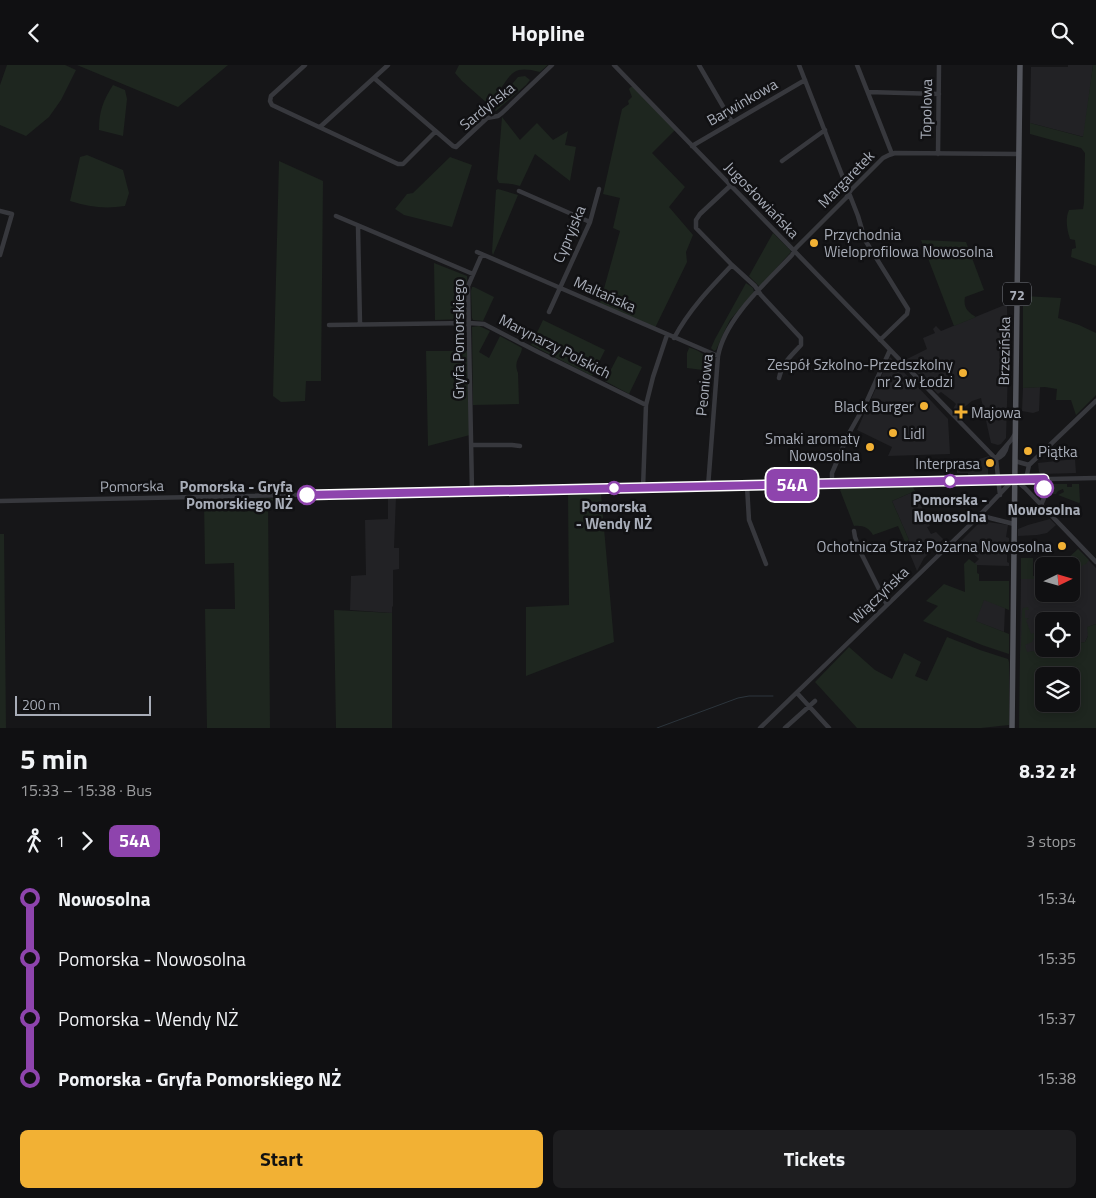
<!DOCTYPE html>
<html lang="en">
<head>
<meta charset="utf-8">
<style>
	body { margin:0; font-family:"Titillium Web",sans-serif; background:#1e1e20; color:#f1f3f6; height:100vh; display:flex; flex-direction:column; font-size:19px; white-space:nowrap }
	* { box-sizing:border-box; margin:0 }
	p { font-size:16px; color:#9c9d9f }
	.icon { flex:none; width:28px; height:28px; fill:none; stroke:currentColor; stroke-width:2; stroke-linecap:round; stroke-linejoin:round }
	.map { position:relative; height:663px; overflow:hidden }
	.sheet { display:flex; flex-direction:column; background:#101012; flex:1 }
	.sheet>* { flex:none }
	.badge { padding:0 10px; border-radius:8px; font-size:18px; line-height:32px }
	.needle { width:32px; rotate:85deg }
	.tools { position:absolute; left:1035px; top:492px; display:grid; gap:10px }
	.tools a { display:grid; place-items:center; width:45px; height:45px; border-radius:8px; background:#101012; box-shadow:0 2px 8px #0003,0 0 0 1px #303032; font-size:25px }
	.scale { position:absolute; left:15px; bottom:12px; width:136px; box-sizing:border-box; padding-left:5px; border:2px solid #a8adb8; border-top:0; font-size:14px; line-height:18px; white-space:nowrap; color:#a8adb8; -webkit-text-stroke:4px #111113; paint-order:stroke }
	.map>.badge { position:absolute; translate:-50% -50%; box-shadow:0 0 0 2px #fff }
	.legs { display:flex; align-items:center; gap:8px; height:55px; padding:0 20px; font-size:16px }
	.legs p { margin-inline-start:auto }
	.headline { display:flex; align-items:center; justify-content:space-between; height:85px; padding:0 20px }
	h1 { font-size:28px; font-weight:700; line-height:38px }
	.action { display:flex; gap:10px; margin-top:auto; padding:10px 20px }
	.action a { flex:1; height:58px; border-radius:8px; background:#f2b134; color:#111; font-size:20px; font-weight:700; line-height:58px; text-align:center }
	.action a+a { background:#1e1e20; color:#f1f3f6 }
	ul { padding:0 20px; list-style:none }
	li { display:flex; align-items:center; gap:18px; height:60px; font-size:19px }
	li i { display:grid; place-items:center; width:8px; height:100%; margin:0 6px; background:currentColor }
	li i::after { content:''; width:12px; height:12px; margin:-6px; border:4px solid; border-radius:50%; background:#101012 }
	li p { margin-inline-start:auto }
	li:first-child i { background:linear-gradient(#0000 50%,currentColor 0) }
	li:last-child i { background:linear-gradient(currentColor 50%,#0000 0) }
	header { display:flex; justify-content:space-between; align-items:center; height:65px; padding:0 20px; background:#101012; font-size:22px; font-weight:700 }
	.map>svg:first-child { display:block }
</style>
</head>
<body>
<header><svg class="icon" aria-label="back" viewBox="0 0 24 24"><path d="M15 5l-7 7 7 7"/></svg>Hopline<svg class="icon" aria-label="search" viewBox="0 0 24 24"><circle cx="10" cy="10" r="6"/><path d="M15 15l6 6"/></svg></header>
<div class="map">
<svg width="1096" height="663" viewBox="0 0 1096 663">
	<rect width="100%" height="100%" fill="#161618"/>
	<path fill="#222225" d="M1068,0H1093L1084,72L1030,58L1031,2H1068Z
		M1007,239L1008,304L1006,373L1001,379L998,380L991,378L981,333L972,336L957,348L953,344L956,339L954,337L941,327L938,329L905,295L927,284L923,273L935,268L933,264L936,261L941,266Z
		M890,292L911,315L909,317L916,324L918,322L948,354L950,389L888,391L892,382L857,365Z
		M1040,322L1039,346L1033,348L1022,346L1023,323Z
		M989,391L992,396L991,403L988,404V410H968V408H957V395L973,396Z
		M1075,394L1076,408L1041,409L1039,407L1038,398Z
		M915,426L930,461L927,462L931,469L936,467L943,474L924,493L917,506L905,477L909,475L892,436Z
		M388,432H396L394,483H399V504L393,505V541L392,542V548L350,545L351,511L366,510L365,455L388,454Z
		M1050,454L1056,460L1047,468L1037,470L1018,471V464L1028,460Z
		M981,456L1008,460L1006,472L1009,473V487H1007V497L1009,498V501L976,500L974,499L979,494L960,477Z
		M1078,484L1096,503V559L1088,562V571L1085,577L1071,579V556H1044V584H1046L1020,589L1021,514H1038L1044,529H1071V501Z
		M984,534L1005,543L1004,567L975,556Z"/>
	<path fill="#1e261f" fill-rule="evenodd" d="M7,0H65L76,5L61,35L49,52L26,71L0,60V20Z
		M77,0H228L178,42Z
		M459,0H548L540,7C512,0 512,8 497,29L498,33L502,31L518,12L525,11L530,15L526,20L496,46L462,16L455,8Z
		M1093,0H1096V201L1071,192L1072,184L1076,183L1075,175L1070,174C1067,165 1065,154 1069,145L1083,144L1084,138L1085,88L1081,83L1030,69V58L1083,72Z
		M113,20L125,25L127,34L123,71L99,65C99,46 103,36 113,20Z
		M631,22H633L675,65L652,88L685,122L669,142L693,170L686,187L687,197L655,263L600,238L620,166L613,163L620,133L603,129L622,44L629,39L628,36L632,32L629,24Z
		M502,52L520,75L537,58L553,75L568,66L565,80L576,82L570,116L535,89L520,121L512,119L499,118L497,114Z
		M87,90L123,105L129,128L125,141C105,144 89,142 70,136L80,92Z
		M450,92L472,100L452,162L404,150L395,144L407,129L413,128Z
		M279,96L323,116L321,316H306L305,336L281,337L273,331Z
		M498,124L518,130L493,190L492,187L496,125Z
		M773,168L790,185L791,187L761,220L759,221L749,211Z
		M921,175L966,177L984,225L965,232C963,243 968,247 976,252L954,261Z
		M434,198L467,211V252L464,254L435,255Z
		M746,218L753,223L754,227L730,255L726,263L716,285L714,286L711,283L715,274Z
		M472,222H474L494,232L483,256L473,255L472,253L471,226Z
		M1023,231L1061,233L1058,253L1079,260L1096,268V330L1076,350L1071,335H1056L1057,324L1045,322L1023,323Z
		M543,255L605,285L592,311L531,280Z
		M479,261L490,266L479,287L489,293L500,271L522,283C521,293 513,295 518,308L519,339L473,340L472,262Z
		M687,282C697,284 706,290 713,297L712,305L711,306L687,303V288L689,283Z
		M426,286H468L470,370L428,381Z
		M618,291L642,302L629,329L605,316Z
		M1054,419H1067V422H1072V419H1079L1080,437L1079,438L1058,430L1064,427L1063,424L1058,426L1056,429H1053Z
		M912,420L915,426L892,436L909,475L905,477L898,461L873,470C869,463 863,460 854,461L840,425L843,422Z
		M568,429H601L614,577L526,611V542L569,540Z
		M285,433L286,435L268,436L270,663H207L205,544H235L234,498L205,499L204,435Z
		M0,469H4L6,663H0Z
		M1078,484L1089,495L1085,500L1084,499L1080,503L1081,504L1071,514V501H1057L1066,492L1068,493Z
		M1021,493H1033V511H1039V508L1044,507V529H1052L1035,535V521H1038V514H1021Z
		M969,494L977,500V508L979,509V516H1009V545L984,535L976,556L1009,569V589L982,580L923,556L938,541L926,536L944,519L965,527L964,499Z
		M1028,542L1029,545H1025V553H1029L1026,555L1031,569L1034,568L1035,571L1032,577L1025,580L1027,587L1046,584H1071V579L1085,577L1088,571L1087,562L1096,559V663H1019L1020,589L1021,581L1022,545L1023,543ZM1044,611H1071V639H1044Z
		M334,545L392,548V663H336Z
		M947,572L980,585L1008,594L1009,597V660L981,663H857L815,617L849,582L875,605L892,614L904,588L921,597L915,611L927,616Z"/>
	<g fill="none" stroke-linecap="round" stroke-linejoin="round">
		<path stroke="#2c353c" stroke-width="1" d="M657,663L738,633L749,631H773"/>
		<path stroke="#37383d" stroke-width="4.5" d="M305,0L271,31L270,36L272,40L398,99H403L435,67
			M614,0L996,394
			M699,0L732,57
			M799,0L858,151L865,175L908,244L907,249L880,275
			M857,0L892,89
			M374,13L453,81L456,82L487,53L498,51L502,48L552,0
			M868,27L939,29
			M320,62L388,0
			M692,81L805,15
			M938,89L939,0
			M782,96L825,65
			M730,121L700,149L696,155V163L732,200L755,221L761,230L801,273V280C791,291 782,298 779,313
			M519,126L590,157
			M0,146L12,149L0,190
			M336,151L473,209
			M358,161L360,259
			M477,187L718,291
			M549,247L590,157L599,124
			M329,260L469,258L484,259L538,287L646,340
			M674,273C689,245 710,223 732,200
			M472,380H512L520,381
			M996,394C1002,392 1006,387 1007,381
			M1015,396L1029,400
			M1029,400L1096,336
			M1014,414L1025,423L1096,497
			M1026,414L1029,400
			M832,419V408L835,401L848,370L866,338L890,285
			M747,421L749,455L766,499
			M708,422L718,291C725,253 767,217 792,190L796,183L846,133L851,125L883,93L889,90L895,88L1019,89
			M643,423L646,340L653,312L667,270
			M472,426L468,221L482,189
			M1000,430L996,394C999,388 1003,385 1007,380C1010,377 1013,373 1015,369
			M0,436L1096,413
			M1041,440L1044,433V414
			M980,449L990,453L1014,459
			M854,466L855,472L861,488L887,540
			M797,628L829,663
			M760,663L978,452L1014,414
			M785,663L815,636"/>
		<path stroke="#53555c" stroke-width="5.5" d="M1012,663L1015,396L1020,0"/>
	</g>
	<g fill="none" stroke-linecap="round" stroke-linejoin="round">
		<g stroke="#fff" stroke-width="11">
			<path id="line-1" d="M307,430L1044,414V423"/>
		</g>
		<use href="#line-1" stroke="#8e44ad" stroke-width="8"/>
	</g>
	<g fill="#f2b134" stroke="#111113" stroke-width="2">
		<circle cx="814" cy="178" r="5"/>
		<circle cx="963" cy="308" r="5"/>
		<circle cx="924" cy="341" r="5"/>
		<path d="M958.5 339.5h5v5h5v5h-5v5h-5v-5h-5v-5h5z"/>
		<circle cx="893" cy="368" r="5"/>
		<circle cx="870" cy="382" r="5"/>
		<circle cx="1028" cy="386" r="5"/>
		<circle cx="990" cy="398" r="5"/>
		<circle cx="1062" cy="481" r="5"/>
	</g>
	<g fill="#fff" stroke="#8e44ad" stroke-width="2.5">
		<circle cx="950" cy="416" r="6"/>
		<circle cx="614" cy="423" r="6"/>
		<circle cx="1044" cy="423" r="9"/>
		<circle cx="307" cy="430" r="9"/>
	</g>
	<g text-anchor="middle" dominant-baseline="central" stroke-width="5" stroke-linejoin="round" paint-order="stroke">
		<rect fill="#111113" stroke="#7b7e86" stroke-width="1" x="1003" y="217.5" width="28" height="23" rx="4"/>
		<g font-size="14" font-weight="bold" fill="#a8adb8">
			<text x="1017" y="229">72</text>
		</g>
		<g font-size="15" fill="#a8adb8" stroke="#111113">
			<text transform="translate(742 37) rotate(-30)">Barwinkowa</text>
			<text transform="translate(487 41) rotate(-39)">Sardyńska</text>
			<text transform="translate(926 44) rotate(-89)">Topolowa</text>
			<text transform="translate(846 114) rotate(-46)">Margaretek</text>
			<text transform="translate(762 135) rotate(46)">Jugosłowiańska</text>
			<text transform="translate(569 169) rotate(-67)">Cypryjska</text>
			<text transform="translate(605 229) rotate(24)">Maltańska</text>
			<text transform="translate(458 274) rotate(-90)">Gryfa Pomorskiego</text>
			<text transform="translate(555 281) rotate(27)">Marynarzy Polskich</text>
			<text transform="translate(1004 286) rotate(-89)">Brzezińska</text>
			<text transform="translate(704 320) rotate(-84)">Peoniowa</text>
			<text transform="translate(132 421) rotate(-1)">Pomorska</text>
			<text transform="translate(879 530) rotate(-44)">Wiączyńska</text>
		</g>
		<g font-size="15" fill="#a8adb8" stroke="#111113" text-anchor="end">
			<text x="824" y="169" text-anchor="start">Przychodnia<tspan x="824" dy="17">Wieloprofilowa Nowosolna</tspan></text>
			<text x="953" y="299">Zespół Szkolno-Przedszkolny<tspan x="953" dy="17">nr 2 w Łodzi</tspan></text>
			<text x="914" y="341">Black Burger</text>
			<text x="971" y="347" text-anchor="start">Majowa</text>
			<text x="903" y="368" text-anchor="start">Lidl</text>
			<text x="860" y="373">Smaki aromaty<tspan x="860" dy="17">Nowosolna</tspan></text>
			<text x="1038" y="386" text-anchor="start">Piątka</text>
			<text x="980" y="398">Interprasa</text>
			<text x="1052" y="481">Ochotnicza Straż Pożarna Nowosolna</text>
		</g>
		<g font-size="15" font-weight="bold" fill="#a8adb8" stroke="#111113">
			<text x="293" y="421" text-anchor="end">Pomorska - Gryfa<tspan x="293" dy="17">Pomorskiego NŻ</tspan></text>
			<text x="950" y="434">Pomorska -<tspan x="950" dy="17">Nowosolna</tspan></text>
			<text x="614" y="441">Pomorska<tspan x="614" dy="17">- Wendy NŻ</tspan></text>
			<text x="1044" y="444">Nowosolna</text>
		</g>
	</g>
</svg>
<div class="tools">
<a><svg class="needle" viewBox="-14 -14 28 28"><path d="M0-13l5 13h-10z" fill="#e53935"/><path d="M0 13l5-13h-10z" fill="#9c9d9f"/></svg></a>
<a><svg class="icon" aria-label="locate" viewBox="0 0 24 24"><circle cx="12" cy="12" r="6"/><path d="M12 2v4M12 18v4M2 12h4M18 12h4"/></svg></a>
<a><svg class="icon" aria-label="layers" viewBox="0 0 24 24"><path d="M12 4l9 5-9 5-9-5zM3 14l9 5 9-5"/></svg></a>
</div>
<div class="scale">200 m</div>
<b class="badge" style="left:792px;top:420px;background:#8e44ad;color:#fff">54A</b>
</div>
<section class="sheet">
<div class="headline"><div><h1>5 min</h1><p>15:33 – 15:38 · Bus</p></div><b>8.32 zł</b></div>
<div class="legs"><svg class="icon" aria-label="walk" viewBox="0 0 24 24"><circle cx="13" cy="4" r="2"/><path d="M13 8l-2 6 4 7M11 14l-3 7M7 12l3-4h3l4 4"/></svg>1<svg class="icon" aria-label="forward" viewBox="0 0 24 24"><path d="M9 5l7 7-7 7"/></svg><b class="badge" style="background:#8e44ad;color:#fff">54A</b><p>3 stops</p></div>
<ul>
<li><i style="color:#8e44ad"></i><b>Nowosolna</b><p>15:34</p></li>
<li><i style="color:#8e44ad"></i><span>Pomorska - Nowosolna</span><p>15:35</p></li>
<li><i style="color:#8e44ad"></i><span>Pomorska - Wendy NŻ</span><p>15:37</p></li>
<li><i style="color:#8e44ad"></i><b>Pomorska - Gryfa Pomorskiego NŻ</b><p>15:38</p></li>
</ul>
<div class="action"><a>Start</a><a>Tickets</a></div>
</section>
</body>
</html>
